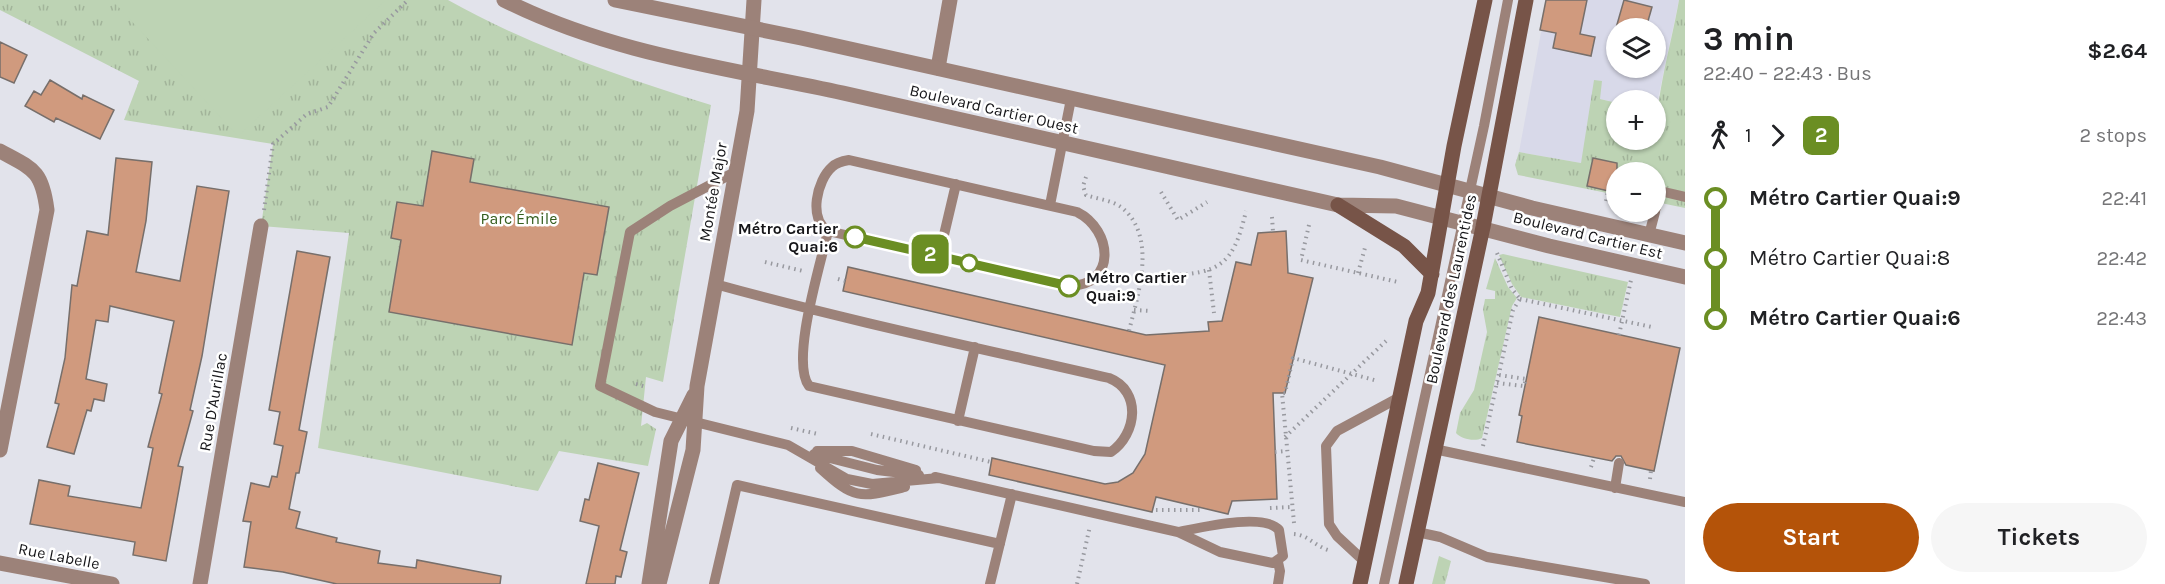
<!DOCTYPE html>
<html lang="en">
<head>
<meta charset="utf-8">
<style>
	body { margin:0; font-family:Karla,sans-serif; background:#f6f6f6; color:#202124; height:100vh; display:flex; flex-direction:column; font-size:22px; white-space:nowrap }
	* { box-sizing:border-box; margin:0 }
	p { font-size:20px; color:#757577 }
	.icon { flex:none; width:33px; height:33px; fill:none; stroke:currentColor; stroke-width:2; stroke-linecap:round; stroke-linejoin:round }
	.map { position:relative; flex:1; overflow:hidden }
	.panel { display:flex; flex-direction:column; background:#fff; width:480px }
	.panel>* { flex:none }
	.badge { padding:0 12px; border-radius:9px; font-size:21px; line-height:39px }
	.tools { position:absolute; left:1606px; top:18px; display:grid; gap:12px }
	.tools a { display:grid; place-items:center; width:60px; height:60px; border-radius:50%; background:#fff; box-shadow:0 2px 4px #0004; font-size:30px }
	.map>.badge { position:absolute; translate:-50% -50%; box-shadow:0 0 0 3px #fff }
	.legs { display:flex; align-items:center; gap:9px; height:66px; padding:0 18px; font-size:20px }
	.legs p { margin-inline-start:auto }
	.summary { display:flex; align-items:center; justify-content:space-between; height:102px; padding:0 18px }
	h1 { font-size:33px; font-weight:700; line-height:45px }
	.primary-button { display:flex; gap:12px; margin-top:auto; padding:12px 18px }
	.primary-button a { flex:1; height:69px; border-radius:36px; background:#b45309; color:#fff; font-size:24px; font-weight:700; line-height:69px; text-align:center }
	.primary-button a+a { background:#f6f6f6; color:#202124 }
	ul { padding:0 18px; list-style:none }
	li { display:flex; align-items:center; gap:21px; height:60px; font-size:22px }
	li i { display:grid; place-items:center; width:9px; height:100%; margin:0 8px; background:currentColor }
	li i::after { content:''; width:15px; height:15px; margin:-8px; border:4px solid; border-radius:50%; background:#fff }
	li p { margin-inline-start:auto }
	li:first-child i { background:linear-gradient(#0000 50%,currentColor 0) }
	li:last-child i { background:linear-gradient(currentColor 50%,#0000 0) }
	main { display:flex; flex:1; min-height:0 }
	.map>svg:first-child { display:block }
</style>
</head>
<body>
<main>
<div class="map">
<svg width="1685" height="584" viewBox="0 0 1685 584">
	<defs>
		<pattern id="grass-tufts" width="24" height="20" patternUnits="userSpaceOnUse" patternTransform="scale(1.5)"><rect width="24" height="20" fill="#bdd3b4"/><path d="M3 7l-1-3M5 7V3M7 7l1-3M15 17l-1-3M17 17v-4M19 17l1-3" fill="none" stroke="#a2b49a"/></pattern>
	</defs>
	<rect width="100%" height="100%" fill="#e2e3eb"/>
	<path fill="#d8d9e9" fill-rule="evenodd" d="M1547,0H1679L1656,108V100H1617V103L1600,99L1581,163L1519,152ZM1617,28H1656V68H1617Z"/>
	<path fill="url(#grass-tufts)" d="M0,0H448C530,46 621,77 711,105L663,382L646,377L641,426L647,423L656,429L648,466L559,451L538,491L318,448L349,233L261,226L273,144L124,120L139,81L0,10Z
		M1679,0H1685V208L1656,202V172H1617V195L1518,175L1515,165L1519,152L1581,163L1594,80L1602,81L1600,99L1617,103V140H1656C1656,93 1671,46 1679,0Z
		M1503,254L1628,282L1620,317L1521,297L1512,284L1499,255Z
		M1495,258L1508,287L1517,298L1512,306L1482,438C1475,442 1461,439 1456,433L1460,413L1474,390L1487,332L1483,310L1485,299H1495V291L1486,289Z
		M1439,556L1451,561L1445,584H1432Z"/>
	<path fill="#bdd3b4" d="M112,0H386L238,136Z"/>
	<path fill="#d09a7e" stroke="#776f6b" stroke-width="1.5" d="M1546,0H1587L1580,34L1595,37L1591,56L1553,48L1556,33L1540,30Z
		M1624,0L1652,7L1646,28H1616Z
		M0,42L27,55L14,83L0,77Z
		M50,80L82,99L83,95L114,110L100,139L56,118L54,122L25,106L34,91L41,95Z
		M432,151L474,159L470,182L609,207L597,275L584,273L572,345L389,312L401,240L391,238L397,202L423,206Z
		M116,158L152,162L146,221L136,272L180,281L197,186L229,191L202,356L190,410L193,411L178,466L183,467L166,561L133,555L135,542L30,524L39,480L70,486L68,496L141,508L153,448L148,447L162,394L159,393L174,321L110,306L108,322L96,320L86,379L107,384L104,401L94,399L91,411L87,410L74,454L47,447L59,404L55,403L65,358L72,285L77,286L87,231L108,235Z
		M1593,158L1617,163V193L1587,186Z
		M1286,231L1288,273L1313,278L1285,393H1273L1277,499L1232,501L1228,514L1156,497L1152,512L989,475L992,458L1105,484L1118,482L1133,473L1145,454L1165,365L843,291L848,267L1146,335L1209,331L1208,322L1222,321L1236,262L1251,265L1258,233Z
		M297,251L330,257L299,430L307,432L299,473H296L289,509L300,512L296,528L337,538L336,542L380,551L378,563L416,568L417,560L501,576L500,584H337L283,572L244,567L251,522L243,521L251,483L269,487L272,476L277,477L283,446L274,444L280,412L269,410Z
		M1539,317L1680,348L1654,471L1626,465L1621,456H1616L1612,461L1517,442L1522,416L1519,415Z
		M598,463L639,473L620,550L627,552L621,577L616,576L615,584H586L599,526L580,521L585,499L589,500Z"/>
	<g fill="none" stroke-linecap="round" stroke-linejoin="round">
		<path stroke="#98999f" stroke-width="4" stroke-dasharray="1.5 4.5" stroke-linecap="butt" d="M1086,177L1083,186L1086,195C1097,199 1111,200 1121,207C1158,236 1138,294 1129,331
			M1161,192L1178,220L1207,202
			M1606,201L1608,191
			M264,210L273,144L307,114L328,107L374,33L408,0
			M1272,217L1273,232
			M1309,225L1301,260L1398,282
			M1497,253L1512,289L1520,299
			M765,262L803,271
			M1209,270L1214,313
			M1358,273L1366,244
			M1168,275C1221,274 1234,263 1246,211
			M838,279L845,281
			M1520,299L1652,327
			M1134,310L1151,311
			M1619,335L1631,280
			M1497,383L1524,386L1526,379L1499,375
			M636,384L646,387
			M791,428L818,434
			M871,434L991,462
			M1285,437L1386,341
			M1483,446L1513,310L1520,299
			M1275,452L1286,451
			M1591,467L1594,458
			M1650,479L1651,470
			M1270,508L1291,507
			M1156,510H1203
			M1294,523L1282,393H1285L1293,358L1378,381
			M1294,534C1308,535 1315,546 1328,550
			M1077,584L1090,526"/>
		<path stroke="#9c8279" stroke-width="10" d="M849,160L1077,212C1113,230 1117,286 1069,286L828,231C808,219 817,180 832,167C836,163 843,161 849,160Z
			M735,172L670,206L630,232L600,386L655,412L788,445L847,479L872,484L939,478
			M1050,205L1071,99
			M1656,208L1660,191L1685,197
			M1649,235L1655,212
			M939,256L956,184
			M715,284C845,320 978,348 1109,378C1142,391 1137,434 1111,452L1094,451L809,386C790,361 821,263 828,231
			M958,421L975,347
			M1434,449L1685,502
			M817,451H852L916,470
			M814,454L877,470L919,475
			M820,468C855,500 859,498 905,487
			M935,477L1178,532L1220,552L1273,563L1283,556L1279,530C1264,512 1199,528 1178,532
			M1615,488L1619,463
			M1417,532L1440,537L1487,557L1645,584
			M1365,562L1337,536L1329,524L1326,446L1337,431L1400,397
			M714,584L737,485L1000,544
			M990,584L1012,494
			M1278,584L1280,571L1278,562
			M1384,584L1484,126L1508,0"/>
		<path stroke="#9c8279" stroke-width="15" d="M938,68L950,0
			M0,151C33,169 42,170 47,210L0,450
			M0,563L112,584
			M200,584L261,226
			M649,584L671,441L694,395
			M659,584L693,450L697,386L747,111L754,0"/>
		<path stroke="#9c8279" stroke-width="15" d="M504,0C611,54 728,68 843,93C1009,130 1173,168 1338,205L1396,206L1549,246L1685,277
			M615,0L801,38L1380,167L1532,208L1685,243"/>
		<path stroke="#775448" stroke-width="15" d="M1338,205L1404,246L1432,274
			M1360,584L1416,321L1428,293L1454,146L1485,0
			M1406,584L1483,227L1526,0"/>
	</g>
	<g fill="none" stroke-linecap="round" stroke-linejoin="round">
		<g stroke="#fff" stroke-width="14">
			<path id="line-1" d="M855,237L1069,286"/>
		</g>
		<use href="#line-1" stroke="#6b8e23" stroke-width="9"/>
	</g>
	<g fill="#fff" stroke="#6b8e23" stroke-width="3">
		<circle cx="855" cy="237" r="10"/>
		<circle cx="969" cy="263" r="8"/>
		<circle cx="1069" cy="286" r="10"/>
	</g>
	<g text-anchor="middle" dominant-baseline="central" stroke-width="5" stroke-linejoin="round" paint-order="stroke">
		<g font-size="16" fill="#151518" stroke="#fff">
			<text transform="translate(994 109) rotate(13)">Boulevard Cartier Ouest</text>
			<text transform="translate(713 192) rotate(-80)">Montée Major</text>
			<text transform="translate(1588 235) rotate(14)">Boulevard Cartier Est</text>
			<text transform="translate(1451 289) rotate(-78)">Boulevard des Laurentides</text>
			<text transform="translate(213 402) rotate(-80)">Rue D'Aurillac</text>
			<text transform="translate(59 556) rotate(11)">Rue Labelle</text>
		</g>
		<g font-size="16" fill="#345e1e" stroke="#fff">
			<text x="519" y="218">Parc Émile</text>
		</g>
		<g font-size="16" font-weight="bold" fill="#151518" stroke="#fff" text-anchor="end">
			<text x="838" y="228">Métro Cartier<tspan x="838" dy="18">Quai:6</tspan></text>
			<text x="1086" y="277" text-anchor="start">Métro Cartier<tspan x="1086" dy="18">Quai:9</tspan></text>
		</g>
	</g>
</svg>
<div class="tools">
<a><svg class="icon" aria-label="layers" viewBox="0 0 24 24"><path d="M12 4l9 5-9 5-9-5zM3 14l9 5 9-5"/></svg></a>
<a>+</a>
<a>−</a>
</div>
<b class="badge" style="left:930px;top:254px;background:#6b8e23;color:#fff">2</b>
</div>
<section class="panel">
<div class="summary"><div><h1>3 min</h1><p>22:40 – 22:43 · Bus</p></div><b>$2.64</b></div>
<div class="legs"><svg class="icon" aria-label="walk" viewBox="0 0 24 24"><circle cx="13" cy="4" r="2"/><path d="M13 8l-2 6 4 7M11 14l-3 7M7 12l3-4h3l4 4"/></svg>1<svg class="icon" aria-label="forward" viewBox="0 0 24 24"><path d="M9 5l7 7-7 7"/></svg><b class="badge" style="background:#6b8e23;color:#fff">2</b><p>2 stops</p></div>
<ul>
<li><i style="color:#6b8e23"></i><b>Métro Cartier Quai:9</b><p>22:41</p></li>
<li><i style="color:#6b8e23"></i><span>Métro Cartier Quai:8</span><p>22:42</p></li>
<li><i style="color:#6b8e23"></i><b>Métro Cartier Quai:6</b><p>22:43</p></li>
</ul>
<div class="primary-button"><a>Start</a><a>Tickets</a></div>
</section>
</main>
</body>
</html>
